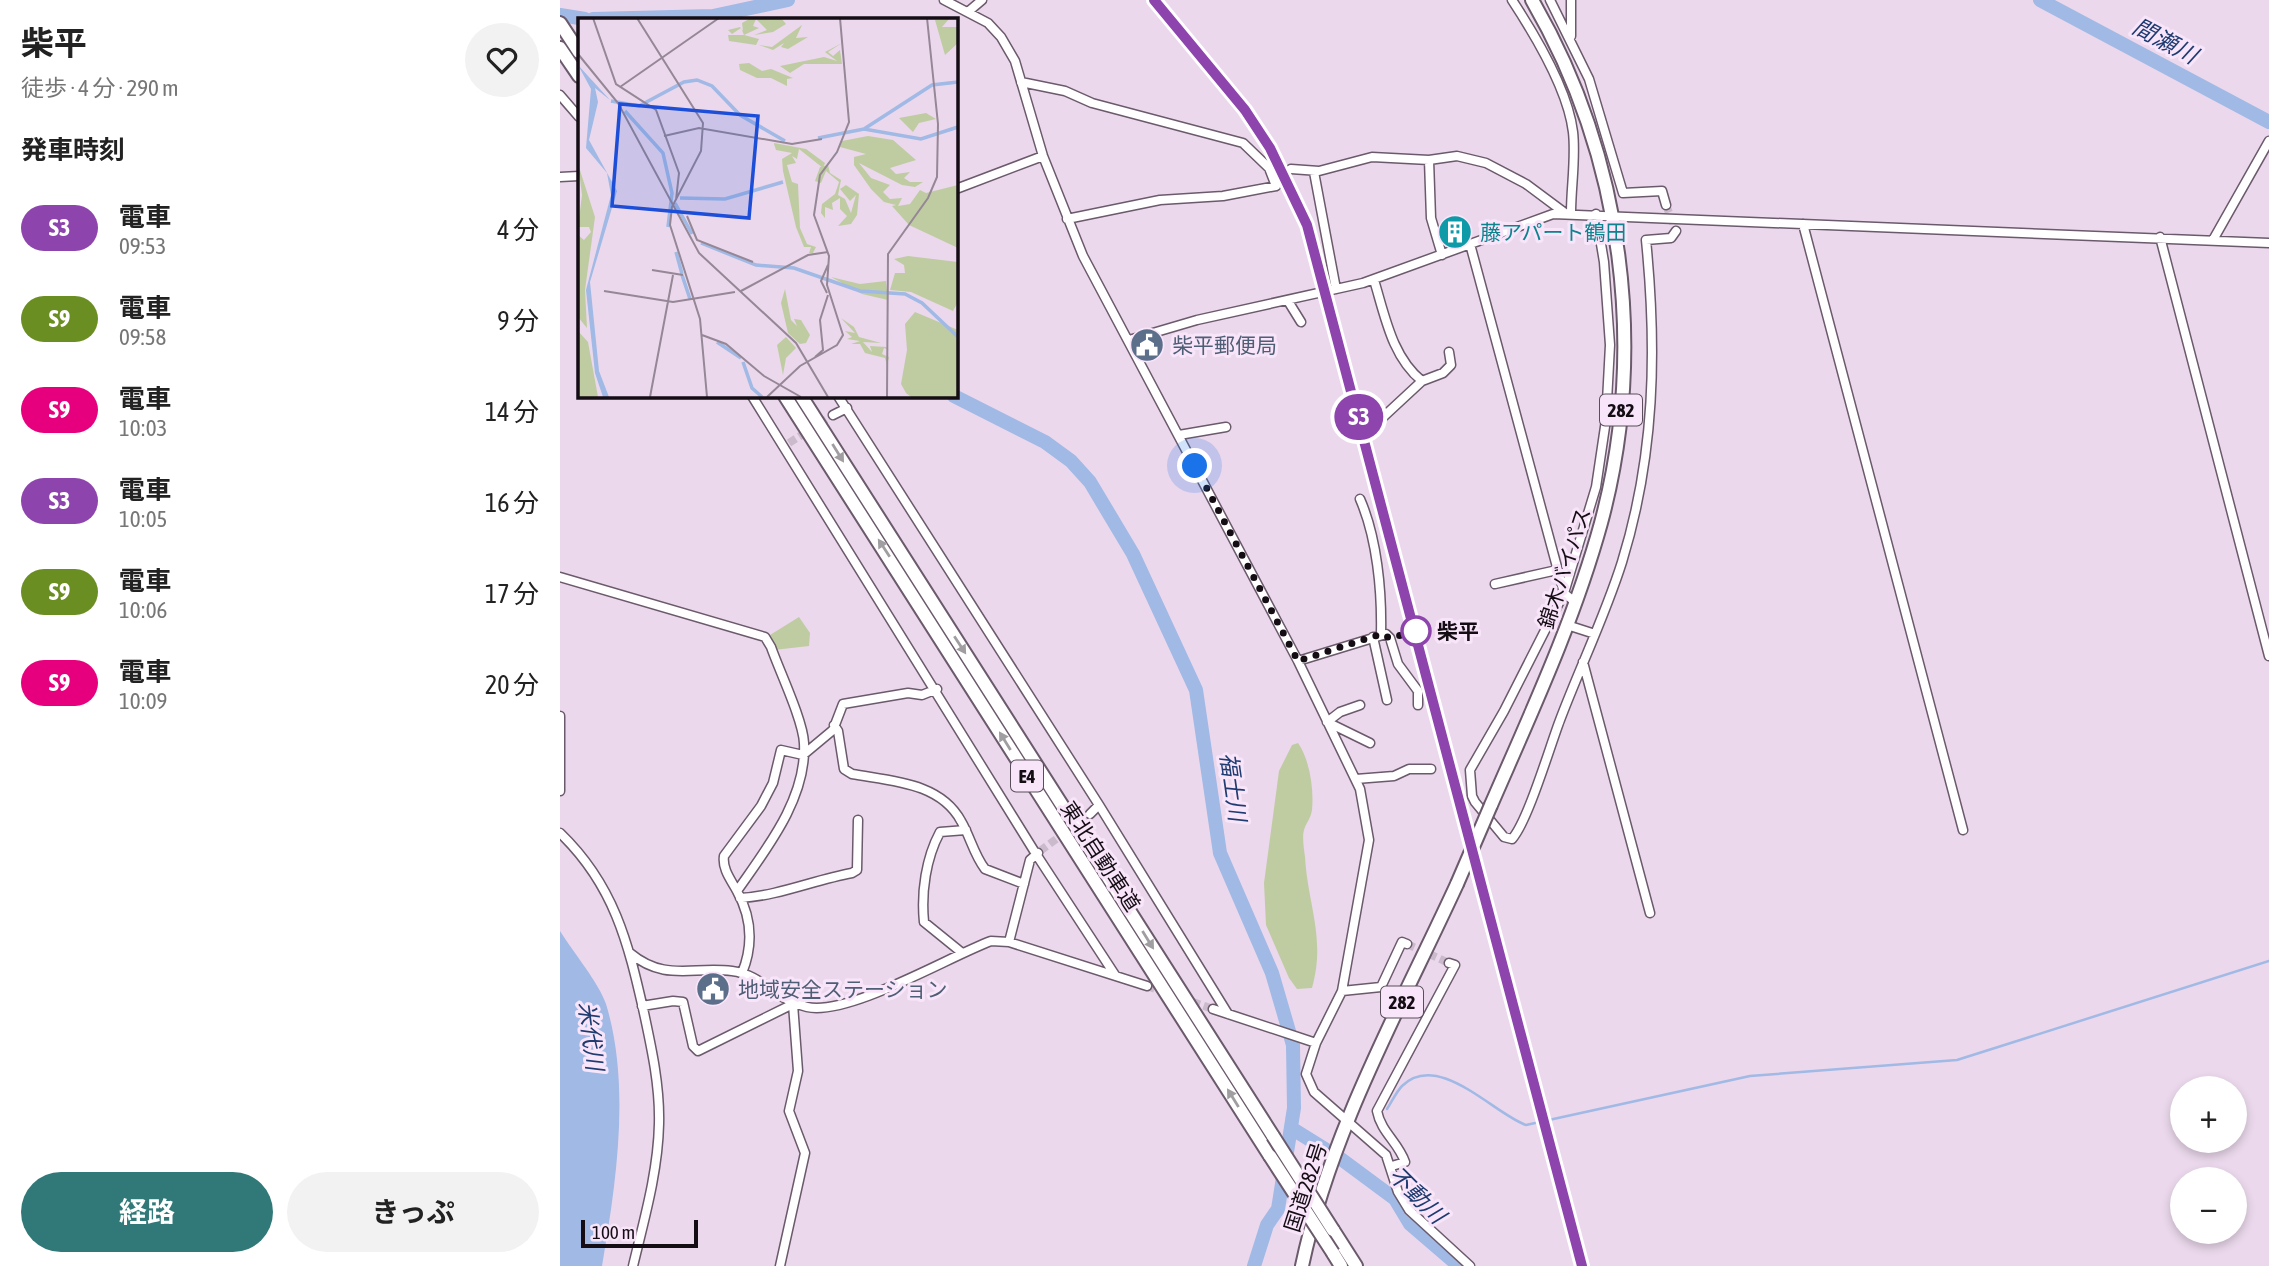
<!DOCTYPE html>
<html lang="ja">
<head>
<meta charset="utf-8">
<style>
	body { margin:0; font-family:"Asap Condensed","Noto Sans JP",sans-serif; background:#f2f2f2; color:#222; height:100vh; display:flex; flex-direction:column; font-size:26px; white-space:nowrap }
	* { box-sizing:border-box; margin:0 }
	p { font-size:23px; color:#767676 }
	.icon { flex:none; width:38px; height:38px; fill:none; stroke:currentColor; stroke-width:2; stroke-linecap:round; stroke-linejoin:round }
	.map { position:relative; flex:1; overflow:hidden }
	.side { display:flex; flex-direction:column; background:#fff; width:560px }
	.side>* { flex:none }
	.badge { padding:0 14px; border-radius:23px; font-size:24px; line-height:46px }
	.controls { position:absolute; left:1610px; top:1076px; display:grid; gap:14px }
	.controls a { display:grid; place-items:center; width:77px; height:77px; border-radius:50%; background:#fff; box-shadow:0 4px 10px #0003; font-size:35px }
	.scale { position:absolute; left:21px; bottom:18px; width:117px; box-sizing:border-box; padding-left:7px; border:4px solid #140d14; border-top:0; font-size:19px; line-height:24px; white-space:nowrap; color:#140d14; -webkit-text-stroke:5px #f9e5f9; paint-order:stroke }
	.you { position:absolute; width:35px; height:35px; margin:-18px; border:5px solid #fff; border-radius:50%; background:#1a73e8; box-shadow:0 0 0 10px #1a73e833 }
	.map>.badge { position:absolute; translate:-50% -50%; box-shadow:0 0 0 4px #fff }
	h2 { padding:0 21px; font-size:26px; line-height:63px }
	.round { display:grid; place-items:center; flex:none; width:74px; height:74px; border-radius:37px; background:#f2f2f2 }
	.summary { display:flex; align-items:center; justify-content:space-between; height:119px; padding:0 21px }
	h1 { font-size:33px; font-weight:700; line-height:52px }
	.primary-button { display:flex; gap:14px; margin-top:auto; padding:14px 21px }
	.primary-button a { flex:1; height:80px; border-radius:42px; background:#307978; color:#fff; font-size:28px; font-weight:700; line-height:80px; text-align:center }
	.primary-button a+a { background:#f2f2f2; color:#222 }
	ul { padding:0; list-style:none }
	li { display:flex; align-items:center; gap:21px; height:91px; padding:0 21px }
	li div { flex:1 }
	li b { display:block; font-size:26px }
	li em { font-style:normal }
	li .badge { min-width:77px; font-weight:700; text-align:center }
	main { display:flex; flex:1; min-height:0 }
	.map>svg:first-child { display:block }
</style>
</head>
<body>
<main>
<section class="side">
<div class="summary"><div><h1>柴平</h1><p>徒歩 · 4 分 · 290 m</p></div><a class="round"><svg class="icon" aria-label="heart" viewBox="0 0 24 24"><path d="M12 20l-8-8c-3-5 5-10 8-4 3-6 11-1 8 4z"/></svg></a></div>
<h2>発車時刻</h2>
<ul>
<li><span class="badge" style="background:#8e44ad;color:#fff">S3</span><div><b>電車</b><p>09:53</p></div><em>4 分</em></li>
<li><span class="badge" style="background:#6b8e23;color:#fff">S9</span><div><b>電車</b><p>09:58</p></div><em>9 分</em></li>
<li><span class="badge" style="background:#e6007e;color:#fff">S9</span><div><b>電車</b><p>10:03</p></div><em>14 分</em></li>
<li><span class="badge" style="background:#8e44ad;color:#fff">S3</span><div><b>電車</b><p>10:05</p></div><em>16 分</em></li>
<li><span class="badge" style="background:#6b8e23;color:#fff">S9</span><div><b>電車</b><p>10:06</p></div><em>17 分</em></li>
<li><span class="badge" style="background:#e6007e;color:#fff">S9</span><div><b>電車</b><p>10:09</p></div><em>20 分</em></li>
</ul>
<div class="primary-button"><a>経路</a><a>きっぷ</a></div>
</section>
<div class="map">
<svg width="1709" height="1266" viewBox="0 0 1709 1266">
	<rect width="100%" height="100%" fill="#ebd8ec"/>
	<path fill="#bfcca2" d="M239,617L250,633L249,646L214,650L210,635Z
		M738,743C750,760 754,790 752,810C751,818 746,823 744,830C742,837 744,849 745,857C748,906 766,938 752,988L737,989L729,978L706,925L704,883L719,771L732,745Z"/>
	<path fill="#a0b9e5" d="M0,931C13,952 39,983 46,1004C71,1086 56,1184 42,1266H0Z"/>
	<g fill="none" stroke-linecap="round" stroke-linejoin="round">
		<path stroke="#a0b9e5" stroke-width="2.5" d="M827,1109C832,1101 837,1091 842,1086C878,1050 934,1114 966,1125L1190,1076L1397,1060L1709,961"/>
		<path stroke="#a0b9e5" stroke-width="14" d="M1480,0L1709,122
			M0,15L25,19
			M33,19L153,16L228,0
			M394,396L485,442L511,461L530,482L573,554L636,690L660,853L712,973L733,1045L734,1108L718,1209L707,1225L694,1266
			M731,1128L768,1151
			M781,1159L835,1199L850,1224L899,1266"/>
		<path stroke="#cbbacc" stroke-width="8" stroke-dasharray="8 4" stroke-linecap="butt" d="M1106,205L1116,231
			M229,443L273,415
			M480,851L530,814
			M847,944L889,963
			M587,986L653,1009"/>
		<g stroke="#6b5a6b" stroke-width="11">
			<path id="minor" d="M384,0L428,23L441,37L455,61L483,156L523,256L738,661L800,789L809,840L782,991L756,1043L746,1074L754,1092L826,1155L838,1192L849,1210L910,1266
				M952,0C975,35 1008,90 1013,132C1016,158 1011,187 1011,213
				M990,0L1029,79L1063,193L1102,191L1106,205
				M409,11L422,0
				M1011,36V0
				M461,82L505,91L532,103L683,143L709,168L716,186L663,196L600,200L507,219
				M0,95L19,117
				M869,160L871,218L882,255
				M731,169L759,171L812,157L869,160L897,156L926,163L966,184L1005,213
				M754,172L776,289
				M0,177L19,176
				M396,189L483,156
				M1036,214L1044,262L1050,345L1046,420L1036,487L1004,593L944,711L910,770L912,796L915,802L944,837L952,839C968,821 990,746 1000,720C1020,667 1045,616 1062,562C1095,455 1097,350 1086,240L1111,238L1116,231
				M1243,224L1403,830
				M1600,237L1709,656
				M1653,240L1709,141
				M910,244L1004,593L1015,602
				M814,280C825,316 832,357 862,381L883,373L891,365L889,352
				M728,301L741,322
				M569,340L637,320L803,283L993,214L1709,243
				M192,396L476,854L555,975
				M278,396L539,805L668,1014
				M273,415L287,408
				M807,432L862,381
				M619,435L666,427
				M800,499C817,538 822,591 821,634
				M0,577L205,637L211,647C219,670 243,720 244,743C247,798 207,848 177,891
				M935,584L997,570
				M1007,625L1035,634
				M813,637L827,700
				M738,661L826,634L830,638L838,664L858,691V705
				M1023,662L1090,913
				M0,716V791
				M767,722L810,743
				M767,722L780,712L800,705
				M274,725L278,731L284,769L292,774C330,781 380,782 401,821C410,836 414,855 425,869L464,884
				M796,779L834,776L849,769H871
				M530,814L539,805
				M0,833C54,885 68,942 84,1013C92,1050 100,1087 99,1124C98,1172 84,1220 73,1266
				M180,898C218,896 254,880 292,873L297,870L298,820
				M449,942L470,860L478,853
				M401,952L364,922C361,892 366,858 380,832L406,830
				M70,953C105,982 132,966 172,971C203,975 215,1000 247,1007C289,1016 388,957 431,941L449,942L587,986
				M182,973C193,946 192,918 177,891C171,880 162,869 164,856L201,806L213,783L221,750L243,755L273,730L283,704L348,693L362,695L377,689
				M782,991L821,987L842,942L847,944
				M82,1006L113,1001L123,1002L133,1046L138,1051L233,1004L238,1071L229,1111L245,1153L220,1266
				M653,1009L756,1043
				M832,1166L845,1162C838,1142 821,1132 817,1111L895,965L889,963"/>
		</g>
		<g stroke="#6b5a6b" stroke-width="16">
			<path id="highway" d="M0,23L19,52
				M0,48L19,76
				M225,396L710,1156
				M241,396L713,1136
				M931,805C971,713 1014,621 1041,523C1088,348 1063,157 972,0
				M773,1230L796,1266
				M773,1253L781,1266
				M742,1266C770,1132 840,1008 897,884"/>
		</g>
		<use href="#minor" stroke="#fff" stroke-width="8"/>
		<use href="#highway" stroke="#fff" stroke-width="12"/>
		<g stroke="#3a313a" stroke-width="5">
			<path id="rail" d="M594,0L685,110L710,148L747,225L1022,1266"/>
		</g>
		<use href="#rail" stroke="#f9e5f9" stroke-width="2.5" stroke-dasharray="8" stroke-linecap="butt"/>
		<g stroke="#6b5a6b" stroke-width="16" stroke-linecap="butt">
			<path id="highway-bridge" d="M897,884L931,805
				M713,1136L773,1230
				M710,1156L773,1253"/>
		</g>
		<use href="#highway-bridge" stroke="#fff" stroke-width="12"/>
	</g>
	<defs><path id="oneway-solid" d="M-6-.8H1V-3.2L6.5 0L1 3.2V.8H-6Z" transform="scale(1.75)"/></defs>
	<g fill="#a19ea1">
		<use href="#oneway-solid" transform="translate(278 453) rotate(58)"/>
		<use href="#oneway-solid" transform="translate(324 548) rotate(-123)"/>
		<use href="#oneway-solid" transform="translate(400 645) rotate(57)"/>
		<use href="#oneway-solid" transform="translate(445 741) rotate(-122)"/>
		<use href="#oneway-solid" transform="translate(588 940) rotate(58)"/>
		<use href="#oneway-solid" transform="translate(673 1098) rotate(-122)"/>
	</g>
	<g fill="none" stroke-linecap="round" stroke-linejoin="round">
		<g stroke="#fff" stroke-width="16">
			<path id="line" d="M594,0L685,110L710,148L747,225L1022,1266"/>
		</g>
		<use href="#line" stroke="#8e44ad" stroke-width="10"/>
		<path stroke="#140d14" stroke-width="7" stroke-dasharray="0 12.6" d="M635,466L738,661L821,634L830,638L856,631"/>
	</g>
	<defs>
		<g id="building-disc" transform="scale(1.75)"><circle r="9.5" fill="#0f9aa8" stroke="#f9e5f9"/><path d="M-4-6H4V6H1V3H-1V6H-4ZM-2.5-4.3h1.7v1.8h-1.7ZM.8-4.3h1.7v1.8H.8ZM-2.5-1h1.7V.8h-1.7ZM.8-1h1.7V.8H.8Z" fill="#fff"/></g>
		<g id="civic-disc" transform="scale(1.75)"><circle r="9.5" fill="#5c6f8a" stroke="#f9e5f9"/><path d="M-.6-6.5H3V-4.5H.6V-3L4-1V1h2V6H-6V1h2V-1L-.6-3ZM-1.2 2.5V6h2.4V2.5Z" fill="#fff"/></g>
	</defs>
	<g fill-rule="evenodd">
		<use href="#building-disc" x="895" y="232"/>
		<use href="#civic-disc" x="587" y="345"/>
		<use href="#civic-disc" x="153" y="989"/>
	</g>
	<circle fill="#fff" stroke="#8e44ad" stroke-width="3.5" cx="856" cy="631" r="14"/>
	<g text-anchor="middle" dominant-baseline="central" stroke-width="6" stroke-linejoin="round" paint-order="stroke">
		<g fill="#f9e5f9" stroke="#594e59" stroke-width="2">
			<rect x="1040" y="394.5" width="42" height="31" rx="5"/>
			<rect x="451" y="760.5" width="32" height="31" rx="5"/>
			<rect x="821" y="986.5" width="42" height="31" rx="5"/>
		</g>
		<g font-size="19" font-weight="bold" fill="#140d14">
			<text x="1061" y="410">282</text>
			<text x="467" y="776">E4</text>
			<text x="842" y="1002">282</text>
		</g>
		<g font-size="21" fill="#0d838f" stroke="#f9e5f9" text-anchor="start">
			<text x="920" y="232">藤アパート鶴田</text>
		</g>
		<g font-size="21" fill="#4e5e75" stroke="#f9e5f9" text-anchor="start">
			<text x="612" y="345">柴平郵便局</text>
			<text x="178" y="989">地域安全ステーション</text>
		</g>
		<g font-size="21" fill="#140d14" stroke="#f9e5f9">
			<text transform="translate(1004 568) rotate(-72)">錦木バイパス</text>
			<text transform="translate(541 856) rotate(57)">東北自動車道</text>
			<text transform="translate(745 1187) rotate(-72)">国道282号</text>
		</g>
		<g font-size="21" font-weight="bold" fill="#140d14" stroke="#f9e5f9" text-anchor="start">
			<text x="877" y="631">柴平</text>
		</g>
		<g font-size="23" font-style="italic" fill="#1f3c71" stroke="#f9e5f9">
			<text transform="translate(1605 41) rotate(28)">間瀬川</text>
			<text transform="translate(673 787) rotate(82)">福士川</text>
			<text transform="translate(31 1036) rotate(83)">米代川</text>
			<text transform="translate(857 1195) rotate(45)">不動川</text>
		</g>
	</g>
	<g transform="translate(18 18)">
		<rect width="380" height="380" fill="#ebd8ec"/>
		<path d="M173,0H203L208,6L195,14L176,17L189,12L178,1L175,8L181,10L166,17L181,21L178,27L151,23L150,17H166L163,10L154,16L150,12L162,9L165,13L164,5ZM371,1L364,9H380V25L367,37L357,2ZM224,7L218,20L230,19L210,31L203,29L206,25L195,32L181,27L194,29ZM264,25L250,34L255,38L262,32L264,46H226L212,55L202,48L246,39L259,43L247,34ZM171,45L184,53L193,51L215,60L209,61V68L193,60H179L162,52L161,46ZM348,95L358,101L341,105L335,114L321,100ZM290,118L315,122L338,142L312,150L318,156L332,154L326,160L332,164H345L337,169L324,167L281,145L293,160L312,167L305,174L312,181L324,180L320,188L332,186L342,172L348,175L380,167V230L331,207L314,188L318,187L306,184L293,171L276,147V139L288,136L262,129L264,123ZM196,126V125L228,131L247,145L245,150L221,131L219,141L214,138L218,145L209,147L214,164L220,166L222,210L229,226L238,229L235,235H231L233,229H226L218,209L205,153L204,141L214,135L198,132ZM0,146L17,199L7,272L9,310L0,299V217L6,222L13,214L11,209H0L4,177ZM250,147L252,155L263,162L260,177L267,181L273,195L278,177L272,183L262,171L268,167L281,176L279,197L273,206L260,208L269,198L262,191V180L254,185L255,192L247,189V200L243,195L244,186L257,176L261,164L248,153L243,165L237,163L242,149ZM330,238L380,244V284L375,293L333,274L312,272L317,255H327L326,247L316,241ZM253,259L282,266L308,263L310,282L284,276ZM207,271L213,302L219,308L216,301L223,302L232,317L228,325L222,326L210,315L203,285ZM337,294L380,312V379H333L328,375L323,366L329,332L327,306ZM263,300L276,309L281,319L303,325L285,324L294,334L292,328L308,329L311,332L306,330L304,336L311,339L309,347L307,340L287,335L282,326H273L282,323L269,321L274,319L267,313L277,315ZM0,313L10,324L20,379H0ZM208,319L218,330L208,340L205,357L199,327Z" fill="#bfcca2"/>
		<path d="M0,47L32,82L17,70L20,84L11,122L39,173L12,264L21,353L31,379H25L17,355L8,272L33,177L29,155L8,130L13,71Z" fill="#a0b9e5"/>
		<path fill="none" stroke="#a0b9e5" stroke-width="3.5" d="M33,83L61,88L106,64L119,62L134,68L162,97L207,123M47,93L85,135L94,175L90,209M286,111L354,67L380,64M240,120L286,111L343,121L380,109M102,180L147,181L205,164M97,185L114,216M123,225L178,247L216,250L282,273L327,276L344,285L380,319M98,234L104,256M104,257L112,281M139,324L163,340M165,344L174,370L184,379"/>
		<path fill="none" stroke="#958796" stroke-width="2" d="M15,0L38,66L78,92L101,155L98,182M59,0L125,105L123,133L94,189L92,207L122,301L129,379M0,36L40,85L121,235L218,325L250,379M42,69L141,0M86,118L121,110L214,126L244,121M109,198L119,222L175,244M74,252L105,257M26,273L95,284L157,274M163,273L230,237L250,234M249,275L243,263L250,247M124,317L148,326L186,358L223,379M237,339L245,332L242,302L250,277M72,379L95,257M189,379L222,348L259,327L265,317L249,267L251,238L236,197L242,157L259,134L271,104L262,0M309,379L310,236L350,180L359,159L360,106L349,0"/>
		<path fill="#1d4ed8" fill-opacity="0.15" stroke="#1d4ed8" stroke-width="3.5" d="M42,86L180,98L171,200L34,188Z"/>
		<rect width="380" height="380" fill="none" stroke="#140d14" stroke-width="3.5"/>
	</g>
</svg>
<div class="controls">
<a>+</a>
<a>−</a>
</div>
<div class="scale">100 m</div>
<div class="you" style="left:635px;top:466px"></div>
<b class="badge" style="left:799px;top:417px;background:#8e44ad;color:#fff">S3</b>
</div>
</main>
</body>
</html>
